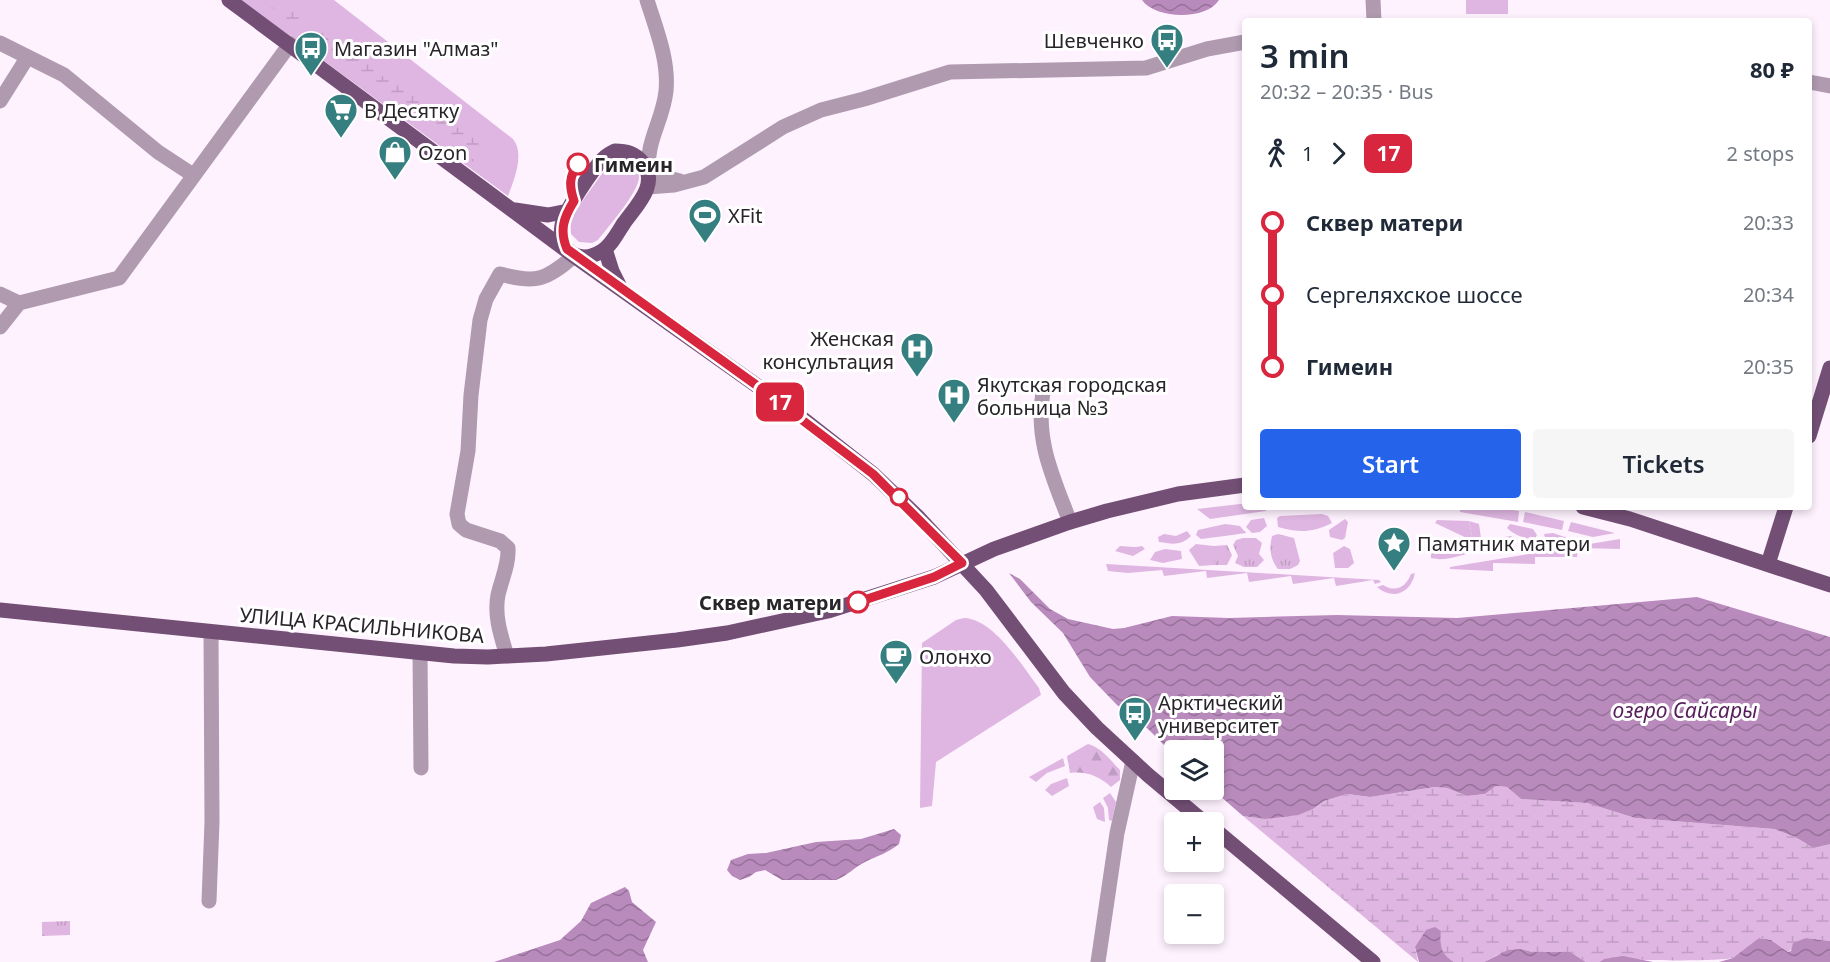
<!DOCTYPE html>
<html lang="en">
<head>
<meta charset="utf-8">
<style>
	body { margin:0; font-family:"Noto Sans",sans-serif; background:#f6f6f7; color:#1f2937; height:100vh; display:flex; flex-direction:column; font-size:22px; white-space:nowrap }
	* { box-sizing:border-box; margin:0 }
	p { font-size:20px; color:#747a83 }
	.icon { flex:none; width:33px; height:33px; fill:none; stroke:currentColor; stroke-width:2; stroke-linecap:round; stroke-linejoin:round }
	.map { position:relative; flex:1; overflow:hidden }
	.side { position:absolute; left:1242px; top:18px; width:570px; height:492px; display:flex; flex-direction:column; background:#fff; border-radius:6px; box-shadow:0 3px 9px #0003 }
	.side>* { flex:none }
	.badge { padding:0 12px; border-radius:9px; font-size:21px; line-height:39px }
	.controls { position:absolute; left:1164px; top:740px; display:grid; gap:12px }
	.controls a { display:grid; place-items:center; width:60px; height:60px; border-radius:6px; background:#fff; box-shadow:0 3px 9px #0003; font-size:30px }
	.map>.badge { position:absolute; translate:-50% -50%; box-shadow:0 0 0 3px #fff }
	.legs { display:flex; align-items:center; gap:9px; height:66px; padding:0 18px; font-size:20px }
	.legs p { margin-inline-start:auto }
	.summary { display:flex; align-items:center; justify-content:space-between; height:102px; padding:0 18px }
	h1 { font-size:33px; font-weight:600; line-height:45px }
	.primary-button { display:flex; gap:12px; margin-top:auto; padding:12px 18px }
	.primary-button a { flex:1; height:69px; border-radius:6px; background:#2563eb; color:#fff; font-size:24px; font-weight:600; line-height:69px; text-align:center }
	.primary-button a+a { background:#f6f6f7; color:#1f2937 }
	ul { padding:0 18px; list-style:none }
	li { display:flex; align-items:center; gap:21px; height:72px; font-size:22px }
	li i { display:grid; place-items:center; width:9px; height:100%; margin:0 8px; background:currentColor }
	li i::after { content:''; width:15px; height:15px; margin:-8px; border:4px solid; border-radius:50%; background:#fff }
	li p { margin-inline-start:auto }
	li:first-child i { background:linear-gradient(#0000 50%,currentColor 0) }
	li:last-child i { background:linear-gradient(currentColor 50%,#0000 0) }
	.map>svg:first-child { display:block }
</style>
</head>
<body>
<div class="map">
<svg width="1830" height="962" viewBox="0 0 1830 962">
	<defs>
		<pattern id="forest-firs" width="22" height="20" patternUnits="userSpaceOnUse" patternTransform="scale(1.5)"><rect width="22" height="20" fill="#dfb6e1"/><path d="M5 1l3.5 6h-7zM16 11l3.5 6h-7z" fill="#bf9cc1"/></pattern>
		<pattern id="wetland-marsh" width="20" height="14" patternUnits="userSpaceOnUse" patternTransform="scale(1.5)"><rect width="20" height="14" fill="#dfb6e1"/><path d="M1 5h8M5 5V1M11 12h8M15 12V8" fill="none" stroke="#bf9cc1"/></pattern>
		<pattern id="park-tufts" width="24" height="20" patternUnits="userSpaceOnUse" patternTransform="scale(1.5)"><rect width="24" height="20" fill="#dfb6e1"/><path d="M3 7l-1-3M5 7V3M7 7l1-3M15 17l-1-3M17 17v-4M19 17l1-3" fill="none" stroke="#bf9cc1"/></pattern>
		<pattern id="water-waves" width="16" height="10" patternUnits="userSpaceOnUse" patternTransform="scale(1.5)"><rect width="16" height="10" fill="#b98abc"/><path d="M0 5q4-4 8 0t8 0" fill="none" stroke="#967199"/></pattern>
	</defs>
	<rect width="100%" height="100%" fill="#fff2ff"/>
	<path fill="#dfb6e1" d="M241,0H334L513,139C525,154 514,180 508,196Z
		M1466,0H1508V14H1466Z
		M625,160C633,163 639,168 639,177C639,192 608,227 598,240L592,243L579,242L571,234L570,218L609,164L616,161Z
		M1240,504H1245V507H1266V511L1210,519L1197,509Z
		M1460,507H1493L1519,511L1518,522L1460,512Z
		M1525,512L1564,521L1562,530L1523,522Z
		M1322,514L1328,516L1332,523C1311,533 1300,533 1278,527L1277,518L1280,516Z
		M1264,518L1267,526L1260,532L1252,533L1246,527L1251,520Z
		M1345,519L1348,522L1345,538L1342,540L1330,537L1329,530Z
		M1437,520L1469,521L1473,541L1435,523Z
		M1571,522L1615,533L1593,537L1568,531Z
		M1225,524V536L1201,539L1196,535L1198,530Z
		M1510,524L1533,529L1537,535L1534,540C1524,538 1514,535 1507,528Z
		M1187,531L1191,536C1181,546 1172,544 1159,542L1158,537L1164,534L1176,536Z
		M1553,533L1574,540H1553L1545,537L1544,534Z
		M1511,536L1516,540L1511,552H1493L1487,544L1491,539Z
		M1620,539V549L1578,548L1577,557H1535V564L1493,563V571L1450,569V567Z
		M1196,544L1214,546V565L1199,566L1189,550Z
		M1453,544L1473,546L1476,550C1465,555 1444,562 1431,558V551Z
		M1120,546C1128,546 1134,548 1142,546L1145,549L1133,556L1115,551Z
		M1344,546L1350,549L1354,563L1348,568H1335L1333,553Z
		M1165,549L1181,551L1182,559L1163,563L1150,560L1155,552Z
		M1106,564L1379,580L1381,582L1375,584L1373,580L1336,586L1334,578L1293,584L1291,576L1249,582L1247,573L1207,578L1206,571L1164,576L1162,570L1128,573L1108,571Z
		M1415,573C1411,593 1393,601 1377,587L1383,585C1396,593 1406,587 1411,574Z
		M964,618C994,619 1022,666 1039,688L1041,695L936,762L932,806L920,808L922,643L956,620Z
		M1063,758L1065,766L1047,773L1036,782L1029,777Z
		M1067,778L1069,786L1052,796L1045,790L1051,784Z
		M1110,793L1116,802L1112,821L1109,820L1108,808L1103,798Z
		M1100,802L1104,808L1105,822L1097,819L1093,807Z"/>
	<path fill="url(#forest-firs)" d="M1088,744C1101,747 1111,761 1120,770V780L1111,787C1099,776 1086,771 1070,773L1067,756Z"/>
	<path fill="url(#wetland-marsh)" d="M271,7L286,13L295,9L302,16L299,20L301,26L298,32L282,25L266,14L268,9Z
		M329,29L342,38L353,54L367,56L375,64L382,76L390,81H397L417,95L423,102L412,113L402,110L385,96V90L374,81L367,79L357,70L348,71L342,65L337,63L327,51L315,47L311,41L312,33Z
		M430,110L435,114L445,115L467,134L485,144V150L474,162L468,159L462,149L445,141L435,127L431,116L426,114V111Z
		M1496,786L1507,787L1521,799L1587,803L1635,818L1774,829L1795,837L1814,848L1830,844V941L1806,938L1788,952L1771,940L1759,938C1751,945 1742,953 1733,958C1714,962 1630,960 1604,959L1599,962H1586L1570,952H1532L1521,949L1497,955L1484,962H1454L1446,957L1440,948L1441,932L1415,947L1418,962L1243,816L1265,819L1313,809L1324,801L1347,794L1370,797L1435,787L1447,788L1467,796L1485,794Z"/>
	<path fill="url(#park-tufts)" d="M1469,521L1479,524L1481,538L1473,541Z
		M1225,524L1240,526L1246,533L1225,536Z
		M1278,534L1294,538L1300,561L1298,565L1290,569H1278C1270,558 1269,549 1272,536Z
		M1243,538H1256L1262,543L1259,554L1264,560L1257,567H1244L1235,563L1238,556L1233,545L1236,540Z
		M1227,545L1232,555L1227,565H1214V546Z
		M70,921V935L42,936V922Z"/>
	<path fill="url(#water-waves)" d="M1142,0H1219C1206,21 1155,19 1142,0Z
		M1009,573L1020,579L1050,609L1068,619L1113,629L1124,628L1172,616L1229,618L1337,615L1457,618L1697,597L1830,637V844L1814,848L1795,837L1774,829L1635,818L1587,803L1521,799L1507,787L1496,786L1485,794L1467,796L1447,788L1435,787L1370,797L1347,794L1324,801L1313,809L1298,815L1265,819L1243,816L1212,789L1214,750H1174V755L1148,729L1117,705L1090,677L1063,633L1031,602Z
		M894,829L901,835L899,844C888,853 877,856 865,862C855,867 847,876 836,880H782L765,870L756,872L749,877L740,880L732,876L727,870L731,860L748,854L766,853L816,842L861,839Z
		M625,887L629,891L632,902L656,922L643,950L648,962H494L560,940L581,921L591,903Z
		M1435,927L1441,931C1440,946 1440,954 1454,962H1419L1415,947L1426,930Z
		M1759,938L1771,940L1788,952L1791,951L1793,943L1806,938L1830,941V962H1719L1733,958Z
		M1521,949L1532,952H1570L1586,962H1484L1508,950Z
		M1623,956L1653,962H1599L1604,959Z"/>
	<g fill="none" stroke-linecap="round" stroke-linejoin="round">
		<path stroke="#b09ab0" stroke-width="15" d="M647,0C656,29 669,60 666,91C663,121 645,142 649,173L680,181
			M1373,0L1374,21
			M0,43L64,75L158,152L193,175
			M1809,82L1830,86
			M0,101L27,58
			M648,187L674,185L704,177L783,127L821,110L864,99L950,72L1146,68L1207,49L1245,42
			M0,294L19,303L119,278L290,44
			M0,327L19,303
			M1043,392C1035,441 1053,477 1070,522
			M420,653L421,768
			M507,656C501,636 494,616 498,595C502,578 509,564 508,548L500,541L466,530L459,524L457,514L468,451L471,395L480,320L486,299L500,274C536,284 546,280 574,256
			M209,901L212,822L211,632
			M1098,962L1117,833L1133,761"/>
		<path stroke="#734f75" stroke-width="15" d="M229,0L574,256L794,412L873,474L919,518L986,590L1064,693L1097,728L1148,775L1204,822
			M615,151C626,151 635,153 643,163C659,184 637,205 624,223C618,232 611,246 602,251C580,265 557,252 562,225C565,210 592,170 603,159C606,156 611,153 615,151Z
			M515,210L548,215L568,211
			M605,249L612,271L620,287
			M1809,436L1830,368
			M1583,507L1630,519L1830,585
			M1768,564L1786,507
			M0,610L454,656L488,657L546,654L677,640L727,633L828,611L934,577L994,549L1070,522L1107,511L1178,494L1245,485
			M1214,829L1373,962"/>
	</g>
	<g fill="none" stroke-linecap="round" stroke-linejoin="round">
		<g stroke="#fff" stroke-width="14">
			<path id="line-1" d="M578,164C569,176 569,186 574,201C564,217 559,230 567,249L759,387L873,474L962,563L934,577L858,602"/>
		</g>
		<use href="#line-1" stroke="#d7263d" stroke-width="9"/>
	</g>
	<defs>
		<g id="bus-pin" transform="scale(1.725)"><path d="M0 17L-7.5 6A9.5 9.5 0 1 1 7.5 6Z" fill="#367f81" stroke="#fff"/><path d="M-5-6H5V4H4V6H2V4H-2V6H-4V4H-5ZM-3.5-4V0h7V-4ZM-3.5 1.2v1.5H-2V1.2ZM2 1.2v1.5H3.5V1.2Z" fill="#fff"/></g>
		<g id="supermarket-pin" transform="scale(1.725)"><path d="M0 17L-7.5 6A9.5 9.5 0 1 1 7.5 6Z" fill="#367f81" stroke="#fff"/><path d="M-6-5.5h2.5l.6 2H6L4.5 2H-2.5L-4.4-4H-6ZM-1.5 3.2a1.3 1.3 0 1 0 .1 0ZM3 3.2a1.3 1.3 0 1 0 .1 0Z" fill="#fff"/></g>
		<g id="shop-pin" transform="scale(1.725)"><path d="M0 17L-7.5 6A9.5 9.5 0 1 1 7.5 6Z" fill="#367f81" stroke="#fff"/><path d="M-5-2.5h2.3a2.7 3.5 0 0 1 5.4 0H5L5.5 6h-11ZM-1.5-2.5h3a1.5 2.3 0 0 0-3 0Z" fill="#fff"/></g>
		<g id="stadium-pin" transform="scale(1.725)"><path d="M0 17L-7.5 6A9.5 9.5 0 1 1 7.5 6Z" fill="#367f81" stroke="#fff"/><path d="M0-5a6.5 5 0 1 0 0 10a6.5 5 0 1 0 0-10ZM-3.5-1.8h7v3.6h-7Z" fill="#fff"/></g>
		<g id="hospital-pin" transform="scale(1.725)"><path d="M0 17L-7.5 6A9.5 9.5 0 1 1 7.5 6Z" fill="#367f81" stroke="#fff"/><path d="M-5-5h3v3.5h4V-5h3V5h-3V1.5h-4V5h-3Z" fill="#fff"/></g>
		<g id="sight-pin" transform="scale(1.725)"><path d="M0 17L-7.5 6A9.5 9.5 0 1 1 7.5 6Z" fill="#367f81" stroke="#fff"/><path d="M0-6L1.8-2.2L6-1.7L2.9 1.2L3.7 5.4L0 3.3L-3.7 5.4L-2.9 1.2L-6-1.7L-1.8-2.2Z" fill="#fff"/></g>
		<g id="cafe-pin" transform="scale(1.725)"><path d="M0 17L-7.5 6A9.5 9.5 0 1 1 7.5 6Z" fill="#367f81" stroke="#fff"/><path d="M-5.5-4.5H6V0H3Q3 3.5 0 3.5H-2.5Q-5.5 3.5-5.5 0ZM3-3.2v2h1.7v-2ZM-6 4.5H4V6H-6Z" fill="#fff"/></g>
	</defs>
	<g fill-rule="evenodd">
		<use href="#bus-pin" x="1167" y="40"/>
		<use href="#bus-pin" x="311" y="48"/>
		<use href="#supermarket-pin" x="341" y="110"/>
		<use href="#shop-pin" x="395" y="152"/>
		<use href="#stadium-pin" x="705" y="215"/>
		<use href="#hospital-pin" x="917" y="349"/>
		<use href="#hospital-pin" x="954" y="395"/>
		<use href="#sight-pin" x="1394" y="543"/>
		<use href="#cafe-pin" x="896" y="656"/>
		<use href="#bus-pin" x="1135" y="713"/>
	</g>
	<g fill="#fff" stroke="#d7263d" stroke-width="3">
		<circle cx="578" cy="164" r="10"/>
		<circle cx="899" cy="497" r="8"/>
		<circle cx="858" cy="602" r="10"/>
	</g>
	<g text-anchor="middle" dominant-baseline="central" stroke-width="6" stroke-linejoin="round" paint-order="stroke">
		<g font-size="20" fill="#282429" stroke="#fff" text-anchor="start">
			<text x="1144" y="40" text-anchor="end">Шевченко</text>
			<text x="334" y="48">Магазин "Алмаз"</text>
			<text x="364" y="110">В Десятку</text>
			<text x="418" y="152">Ozon</text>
			<text x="728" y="215">XFit</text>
			<text x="894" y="338" text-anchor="end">Женская<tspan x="894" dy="23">консультация</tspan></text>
			<text x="977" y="384">Якутская городская<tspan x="977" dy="23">больница №3</tspan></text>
			<text x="1417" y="543">Памятник матери</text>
			<text x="919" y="656">Олонхо</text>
			<text x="1158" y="702">Арктический<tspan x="1158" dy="23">университет</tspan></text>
		</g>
		<g font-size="20" font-weight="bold" fill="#282429" stroke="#fff" text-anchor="start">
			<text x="594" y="164">Гимеин</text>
			<text x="842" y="602" text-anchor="end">Сквер матери</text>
		</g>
		<g font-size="20" fill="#282429" stroke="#fff">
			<text transform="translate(362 625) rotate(5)">УЛИЦА КРАСИЛЬНИКОВА</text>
		</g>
		<g font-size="21" font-style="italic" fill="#561d5a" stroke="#fff">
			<text x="1685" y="710">озеро Сайсары</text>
		</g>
	</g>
</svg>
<div class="controls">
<a><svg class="icon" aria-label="layers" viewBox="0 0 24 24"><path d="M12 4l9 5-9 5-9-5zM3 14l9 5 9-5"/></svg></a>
<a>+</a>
<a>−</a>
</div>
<b class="badge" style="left:780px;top:402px;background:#d7263d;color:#fff">17</b>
<section class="side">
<div class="summary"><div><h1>3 min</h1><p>20:32 – 20:35 · Bus</p></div><b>80 ₽</b></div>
<div class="legs"><svg class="icon" aria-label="walk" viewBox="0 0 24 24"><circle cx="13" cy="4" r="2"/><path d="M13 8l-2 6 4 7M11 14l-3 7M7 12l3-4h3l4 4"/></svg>1<svg class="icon" aria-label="forward" viewBox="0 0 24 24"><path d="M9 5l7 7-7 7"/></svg><b class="badge" style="background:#d7263d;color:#fff">17</b><p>2 stops</p></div>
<ul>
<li><i style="color:#d7263d"></i><b>Сквер матери</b><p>20:33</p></li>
<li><i style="color:#d7263d"></i><span>Сергеляхское шоссе</span><p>20:34</p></li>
<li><i style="color:#d7263d"></i><b>Гимеин</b><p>20:35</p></li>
</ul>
<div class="primary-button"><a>Start</a><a>Tickets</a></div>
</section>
</div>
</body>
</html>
